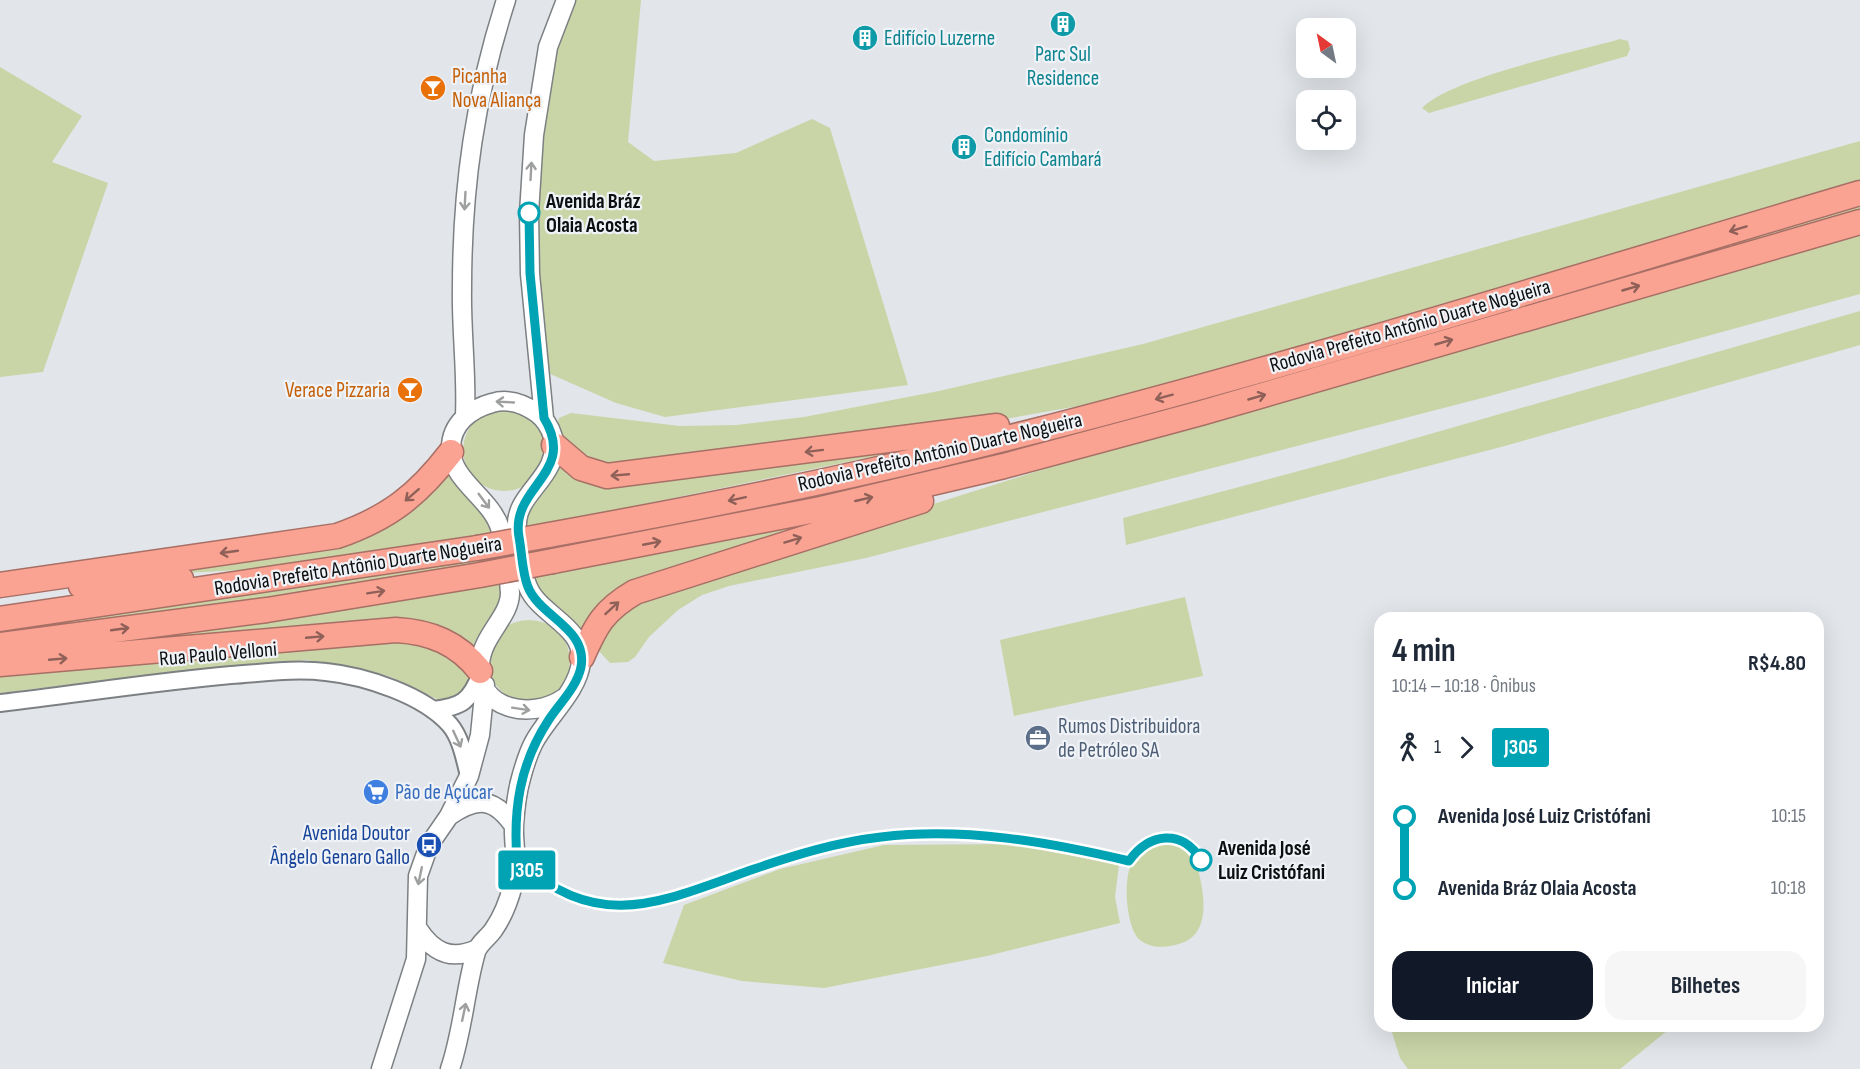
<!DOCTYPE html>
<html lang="pt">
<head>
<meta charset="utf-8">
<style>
	body { margin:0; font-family:"Sofia Sans Condensed",sans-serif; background:#f6f6f7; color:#1f2937; height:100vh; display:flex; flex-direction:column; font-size:22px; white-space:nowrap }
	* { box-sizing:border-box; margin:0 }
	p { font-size:20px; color:#747a83 }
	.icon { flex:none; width:33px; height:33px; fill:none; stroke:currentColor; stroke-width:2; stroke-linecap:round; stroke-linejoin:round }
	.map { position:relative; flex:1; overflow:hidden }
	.sheet { position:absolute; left:1374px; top:612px; width:450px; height:420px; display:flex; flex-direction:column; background:#fff; border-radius:18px; box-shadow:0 6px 24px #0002 }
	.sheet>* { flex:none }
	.badge { padding:0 12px; border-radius:4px; font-size:21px; line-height:39px }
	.needle { width:39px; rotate:327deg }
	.tools { position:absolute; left:1296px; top:18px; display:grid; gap:12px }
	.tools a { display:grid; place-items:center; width:60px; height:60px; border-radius:12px; background:#fff; box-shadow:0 6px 24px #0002; font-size:30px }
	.map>.badge { position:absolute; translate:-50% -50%; box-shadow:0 0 0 3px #fff }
	.legs { display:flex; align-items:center; gap:9px; height:66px; padding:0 18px; font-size:20px }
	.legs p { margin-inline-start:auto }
	.headline { display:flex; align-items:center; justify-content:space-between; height:102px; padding:0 18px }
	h1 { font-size:33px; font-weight:700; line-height:45px }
	.primary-button { display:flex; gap:12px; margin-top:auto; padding:12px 18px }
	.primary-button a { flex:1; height:69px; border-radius:18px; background:#111827; color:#fff; font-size:24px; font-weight:700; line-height:69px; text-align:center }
	.primary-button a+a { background:#f6f6f7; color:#1f2937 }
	ul { padding:0 18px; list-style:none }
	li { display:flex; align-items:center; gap:21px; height:72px; font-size:22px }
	li i { display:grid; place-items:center; width:9px; height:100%; margin:0 8px; background:currentColor }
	li i::after { content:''; width:15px; height:15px; margin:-8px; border:4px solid; border-radius:50%; background:#fff }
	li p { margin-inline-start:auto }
	li:first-child i { background:linear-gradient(#0000 50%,currentColor 0) }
	li:last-child i { background:linear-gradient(currentColor 50%,#0000 0) }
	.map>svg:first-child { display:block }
</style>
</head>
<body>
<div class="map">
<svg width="1860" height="1069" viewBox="0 0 1860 1069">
	<rect width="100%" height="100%" fill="#e2e5e9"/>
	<path fill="#c9d5a7" d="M566,0H641L628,142L654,161L736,153L812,119L830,128L908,385L665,417L616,403L539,369L534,135Z
		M1620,39L1628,41L1630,49L1627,56L1429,113L1422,108C1451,78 1575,52 1620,39Z
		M0,67L82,116L52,162L108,183L43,372L0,377Z
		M1860,141V181L1841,187L1273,356L1162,388L1090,404L943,430L607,470L562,443L557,425L559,418L571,413L680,426L736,425L804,417L939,391L1143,344Z
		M1860,204V214L970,467L549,555L547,545L659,524Z
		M1860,235V294L1486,397L866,558L729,586L702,595L678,610L649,637L635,657L628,662L610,663L597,649L619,609L722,571L1063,463Z
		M1860,311V345L1501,447L1126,545L1123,518L1336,461Z
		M463 450a41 41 0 1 1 82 0a41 41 0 1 1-82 0Z
		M924,446L524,529V511L557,463L578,472Z
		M448,461L488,521L492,534L257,569L65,580L322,547Z
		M891,505L651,576L582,640L546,603L530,578Z
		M483,552L485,566L0,639V626Z
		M504,583L503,595L475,653L457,640L11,656Z
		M1185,597L1203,676L1014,716L1000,640Z
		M488 661a41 41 0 1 1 82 0a41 41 0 1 1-82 0Z
		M424,639L469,670L467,689L462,696L441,701L391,677L364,669L307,660L167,673L0,693V669Z
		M1172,840L1193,852C1202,881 1218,937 1175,945C1163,948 1150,948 1140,940C1126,929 1122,875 1133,862C1144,848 1156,844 1172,840Z
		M1012,844L1119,865L1115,897L1120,923L987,956L824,988L742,981L663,963L684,905L780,869L884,845Z
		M1390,1026H1673L1620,1069H1408L1400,1058Z"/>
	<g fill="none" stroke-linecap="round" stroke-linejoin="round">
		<g stroke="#7d8083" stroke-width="20">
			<path id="tertiary" d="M0,703C77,694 153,682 231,675C262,673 295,668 326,672C365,676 424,695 450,725C461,738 465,760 469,776
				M433,710C462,707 470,701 481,674"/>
		</g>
		<g stroke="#7d8083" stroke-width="21">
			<path id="secondary" d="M465,416C467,373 461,330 462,288C462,187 475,96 506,0
				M544,418L530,274L529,213L534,135L548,47L566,0
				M449,816C477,797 494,797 514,826
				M418,929C433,952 451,961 477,949
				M381,1069L416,959L418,876L429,845L449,816L469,776L480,735L485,685
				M450,1069C463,1031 465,990 476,952C479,943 489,937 494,929C503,916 509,900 513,885C519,865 513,845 514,825C515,810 517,792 521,778C524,767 528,754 533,744C546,718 578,692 581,662C585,626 540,616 528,587C521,571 519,546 517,528C514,492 562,477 553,437C550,427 545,419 537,413C524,404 508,398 492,403C470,409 451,424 451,448C450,480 491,498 500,528C505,547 509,574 510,593C510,617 482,635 480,664C476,709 531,721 564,698"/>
		</g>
		<g stroke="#a76f65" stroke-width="27">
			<path id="motorway" d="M554,445L581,468L607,476L997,426
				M549,535C688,510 826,483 963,449C1265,375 1562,281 1860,193
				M553,561L821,509L1004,466L1201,413L1860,222
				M0,585L337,536C389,518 418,495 451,452
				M81,586L181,579
				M0,619L477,548
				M0,645L267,610L480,575
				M582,657C596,625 604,610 635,592L921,501
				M0,664L396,630C431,632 458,643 480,671"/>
		</g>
		<use href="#tertiary" stroke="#fff" stroke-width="16"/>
		<use href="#secondary" stroke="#fff" stroke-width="18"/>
		<use href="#motorway" stroke="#faa393" stroke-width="24"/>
		<g stroke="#a76f65" stroke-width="27" stroke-linecap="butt">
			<path id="motorway-bridge" d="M477,548L549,535
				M480,575L553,561"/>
		</g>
		<use href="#motorway-bridge" stroke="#faa393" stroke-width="24"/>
	</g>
	<defs><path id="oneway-shaft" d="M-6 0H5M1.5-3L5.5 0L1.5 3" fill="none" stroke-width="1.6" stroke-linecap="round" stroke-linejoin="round" transform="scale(1.5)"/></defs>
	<g stroke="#9e9f9f">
		<use href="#oneway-shaft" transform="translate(531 171) rotate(-87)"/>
		<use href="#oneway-shaft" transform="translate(465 201) rotate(93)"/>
		<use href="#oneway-shaft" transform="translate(505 402) rotate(-177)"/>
		<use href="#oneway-shaft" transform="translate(484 501) rotate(53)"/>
		<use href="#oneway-shaft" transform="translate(521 709) rotate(9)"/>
		<use href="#oneway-shaft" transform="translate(457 739) rotate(65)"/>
		<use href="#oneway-shaft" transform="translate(420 876) rotate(102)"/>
		<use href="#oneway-shaft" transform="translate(464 1012) rotate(-78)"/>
	</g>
	<g stroke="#8f6058">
		<use href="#oneway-shaft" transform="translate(1738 229) rotate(163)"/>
		<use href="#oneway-shaft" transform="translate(1631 288) rotate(-16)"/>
		<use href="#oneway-shaft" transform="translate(1444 342) rotate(-16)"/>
		<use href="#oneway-shaft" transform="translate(1164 397) rotate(165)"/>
		<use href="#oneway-shaft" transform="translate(1257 397) rotate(-16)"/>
		<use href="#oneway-shaft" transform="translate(814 451) rotate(173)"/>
		<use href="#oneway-shaft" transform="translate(620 475) rotate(175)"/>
		<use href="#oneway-shaft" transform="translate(412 495) rotate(139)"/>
		<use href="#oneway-shaft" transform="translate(737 499) rotate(168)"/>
		<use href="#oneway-shaft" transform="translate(864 499) rotate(-13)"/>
		<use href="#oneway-shaft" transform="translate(793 540) rotate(-17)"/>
		<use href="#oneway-shaft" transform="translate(652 543) rotate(-11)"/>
		<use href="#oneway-shaft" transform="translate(229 552) rotate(172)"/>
		<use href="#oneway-shaft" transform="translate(376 592) rotate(-9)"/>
		<use href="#oneway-shaft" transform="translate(612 608) rotate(-42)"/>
		<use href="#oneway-shaft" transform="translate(120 629) rotate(-8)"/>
		<use href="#oneway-shaft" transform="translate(315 637) rotate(-5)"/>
		<use href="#oneway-shaft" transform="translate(58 659) rotate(-5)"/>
	</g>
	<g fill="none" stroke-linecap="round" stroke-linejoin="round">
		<g stroke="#fff" stroke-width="14">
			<path id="line-1" d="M529,213L530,273L544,418C578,474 510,486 519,537C522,553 522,572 528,587C540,617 588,628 581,667C577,687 559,704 548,721C520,764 513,809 517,860C601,935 662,901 754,869C795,855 837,842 881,837C965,827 1049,842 1129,861C1149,833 1182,828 1201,860"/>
		</g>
		<use href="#line-1" stroke="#00a3b4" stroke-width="9"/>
	</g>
	<defs>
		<g id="building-disc" transform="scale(1.35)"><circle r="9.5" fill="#0f9aa8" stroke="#eff2f6"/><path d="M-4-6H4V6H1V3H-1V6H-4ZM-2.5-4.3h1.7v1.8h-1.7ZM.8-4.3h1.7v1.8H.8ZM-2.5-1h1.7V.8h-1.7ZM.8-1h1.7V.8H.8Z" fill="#fff"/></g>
		<g id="bar-disc" transform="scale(1.35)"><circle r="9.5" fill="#e8710a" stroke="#eff2f6"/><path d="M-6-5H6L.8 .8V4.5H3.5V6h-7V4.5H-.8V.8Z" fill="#fff"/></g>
		<g id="office-disc" transform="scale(1.35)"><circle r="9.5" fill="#5c6f8a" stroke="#eff2f6"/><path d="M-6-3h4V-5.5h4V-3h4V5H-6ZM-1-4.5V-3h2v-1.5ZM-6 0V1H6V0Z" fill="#fff"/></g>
		<g id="supermarket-disc" transform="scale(1.35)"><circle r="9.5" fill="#3f7fe0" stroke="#eff2f6"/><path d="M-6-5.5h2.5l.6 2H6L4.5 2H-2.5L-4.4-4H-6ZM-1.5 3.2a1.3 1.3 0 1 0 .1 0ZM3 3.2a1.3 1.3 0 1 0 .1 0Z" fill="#fff"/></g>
		<g id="bus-disc" transform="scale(1.35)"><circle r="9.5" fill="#1a4fb4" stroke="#eff2f6"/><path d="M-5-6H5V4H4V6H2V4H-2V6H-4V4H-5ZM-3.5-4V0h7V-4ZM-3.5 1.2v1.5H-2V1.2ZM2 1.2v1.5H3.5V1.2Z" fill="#fff"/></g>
	</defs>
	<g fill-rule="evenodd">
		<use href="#building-disc" x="1063" y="24"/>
		<use href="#building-disc" x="865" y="38"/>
		<use href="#bar-disc" x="433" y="88"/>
		<use href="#building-disc" x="964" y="147"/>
		<use href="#bar-disc" x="410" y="390"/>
		<use href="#office-disc" x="1038" y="738"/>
		<use href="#supermarket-disc" x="376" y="792"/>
		<use href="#bus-disc" x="429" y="845"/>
	</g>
	<g fill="#fff" stroke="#00a3b4" stroke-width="3">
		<circle cx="529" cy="213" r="10"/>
		<circle cx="1201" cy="860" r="10"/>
	</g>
	<g text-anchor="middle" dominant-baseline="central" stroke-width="4.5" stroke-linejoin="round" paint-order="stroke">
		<g font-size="21" fill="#0d838f" stroke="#eff2f6" text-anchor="start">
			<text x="884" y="38">Edifício Luzerne</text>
			<text x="1063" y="54" text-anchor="middle">Parc Sul<tspan x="1063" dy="24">Residence</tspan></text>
			<text x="984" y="135">Condomínio<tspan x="984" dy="24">Edifício Cambará</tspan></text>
		</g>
		<g font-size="21" fill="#c56008" stroke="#eff2f6" text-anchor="start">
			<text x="452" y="76">Picanha<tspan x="452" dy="24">Nova Aliança</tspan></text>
			<text x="390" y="390" text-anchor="end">Verace Pizzaria</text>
		</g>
		<g font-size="21" font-weight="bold" fill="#0c0e0f" stroke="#eff2f6" text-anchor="start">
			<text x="546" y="201">Avenida Bráz<tspan x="546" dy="24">Olaia Acosta</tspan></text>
			<text x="1218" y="848">Avenida José<tspan x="1218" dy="24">Luiz Cristófani</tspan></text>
		</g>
		<g font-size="21" fill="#0c0e0f" stroke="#eff2f6">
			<text transform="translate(1410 326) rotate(-16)">Rodovia Prefeito Antônio Duarte Nogueira</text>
			<text transform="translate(940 452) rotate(-13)">Rodovia Prefeito Antônio Duarte Nogueira</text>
			<text transform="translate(358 566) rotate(-9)">Rodovia Prefeito Antônio Duarte Nogueira</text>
			<text transform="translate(218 654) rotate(-5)">Rua Paulo Velloni</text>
		</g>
		<g font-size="21" fill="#4e5e75" stroke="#eff2f6" text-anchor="start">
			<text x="1058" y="726">Rumos Distribuidora<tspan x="1058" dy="24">de Petróleo SA</tspan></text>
		</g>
		<g font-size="21" fill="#366cbe" stroke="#eff2f6" text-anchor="start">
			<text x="395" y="792">Pão de Açúcar</text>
		</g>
		<g font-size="21" fill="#164399" stroke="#eff2f6" text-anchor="end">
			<text x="410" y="833">Avenida Doutor<tspan x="410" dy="24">Ângelo Genaro Gallo</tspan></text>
		</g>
	</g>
</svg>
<div class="tools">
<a><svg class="needle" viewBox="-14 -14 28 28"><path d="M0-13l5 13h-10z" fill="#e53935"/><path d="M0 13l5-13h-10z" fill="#747a83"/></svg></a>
<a><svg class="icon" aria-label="locate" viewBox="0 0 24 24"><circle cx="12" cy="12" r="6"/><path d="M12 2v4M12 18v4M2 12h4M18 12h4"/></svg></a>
</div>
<b class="badge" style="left:527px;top:870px;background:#00a3b4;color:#fff">J305</b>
<section class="sheet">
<div class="headline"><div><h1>4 min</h1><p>10:14 – 10:18 · Ônibus</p></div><b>R$4.80</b></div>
<div class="legs"><svg class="icon" aria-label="walk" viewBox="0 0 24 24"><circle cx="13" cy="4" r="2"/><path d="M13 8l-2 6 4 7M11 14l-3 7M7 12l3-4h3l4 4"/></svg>1<svg class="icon" aria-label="forward" viewBox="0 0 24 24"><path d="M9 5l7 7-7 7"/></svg><b class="badge" style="background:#00a3b4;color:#fff">J305</b></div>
<ul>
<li><i style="color:#00a3b4"></i><b>Avenida José Luiz Cristófani</b><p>10:15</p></li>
<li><i style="color:#00a3b4"></i><b>Avenida Bráz Olaia Acosta</b><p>10:18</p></li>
</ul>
<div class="primary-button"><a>Iniciar</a><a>Bilhetes</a></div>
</section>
</div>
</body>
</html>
